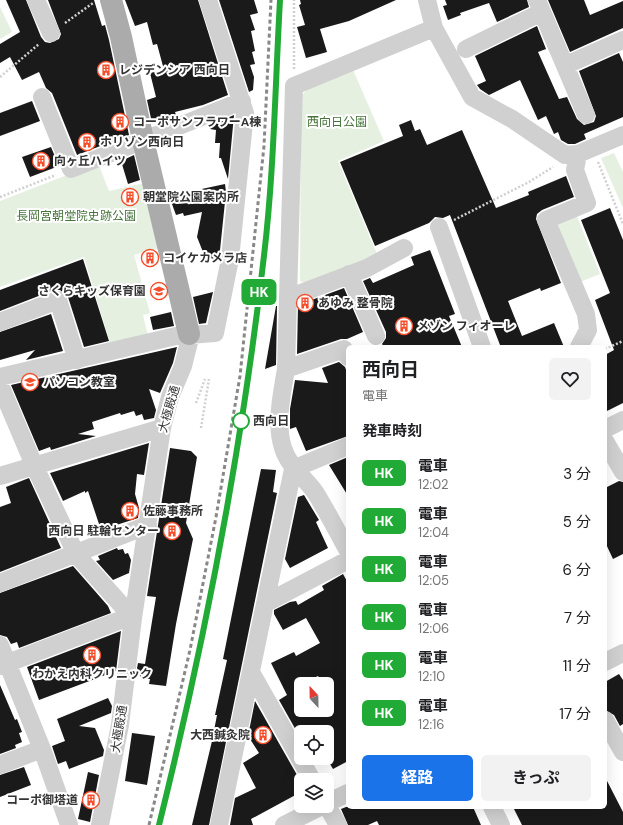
<!DOCTYPE html>
<html lang="ja">
<head>
<meta charset="utf-8">
<style>
	body { margin:0; font-family:"DM Sans","Noto Sans JP",sans-serif; background:#f2f2f2; color:#202124; height:100vh; display:flex; flex-direction:column; font-size:15px; white-space:nowrap }
	* { box-sizing:border-box; margin:0 }
	p { font-size:13px; color:#757577 }
	.icon { flex:none; width:22px; height:22px; fill:none; stroke:currentColor; stroke-width:2; stroke-linecap:round; stroke-linejoin:round }
	.map { position:relative; flex:1; overflow:hidden }
	.side { position:absolute; left:346px; top:345px; width:261px; height:464px; display:flex; flex-direction:column; background:#fff; border-radius:6px; box-shadow:0 4px 16px #0002 }
	.side>* { flex:none }
	.badge { padding:0 8px; border-radius:6px; font-size:14px; line-height:26px }
	.needle { width:26px; rotate:338deg }
	.fabs { position:absolute; left:294px; top:677px; display:grid; gap:8px }
	.fabs a { display:grid; place-items:center; width:40px; height:40px; border-radius:6px; background:#fff; box-shadow:0 4px 16px #0002; font-size:20px }
	.map>.badge { position:absolute; translate:-50% -50%; box-shadow:0 0 0 2px #fff }
	h2 { padding:0 16px; font-size:15px; line-height:36px }
	.round { display:grid; place-items:center; flex:none; width:42px; height:42px; border-radius:6px; background:#f2f2f2 }
	.headline { display:flex; align-items:center; justify-content:space-between; height:68px; padding:0 16px }
	h1 { font-size:19px; font-weight:700; line-height:30px }
	.button { display:flex; gap:8px; margin-top:auto; padding:8px 16px }
	.button a { flex:1; height:46px; border-radius:6px; background:#1a73e8; color:#fff; font-size:16px; font-weight:700; line-height:46px; text-align:center }
	.button a+a { background:#f2f2f2; color:#202124 }
	ul { padding:0; list-style:none }
	li { display:flex; align-items:center; gap:12px; height:48px; padding:0 16px }
	li div { flex:1 }
	li b { display:block; font-size:15px }
	li em { font-style:normal }
	li .badge { min-width:44px; font-weight:700; text-align:center }
	.map>svg:first-child { display:block }
</style>
</head>
<body>
<div class="map">
<svg width="623" height="825" viewBox="0 0 623 825">
	<rect width="100%" height="100%" fill="#fff"/>
	<path fill="#e5f0e1" d="M0,7L12,32L0,39Z
		M353,70L384,141L338,161L377,254L308,285L300,281L301,97L307,89Z
		M614,153L623,172V208L601,158Z
		M98,163L109,191L145,183L160,248L134,255L150,313L143,315L148,336L110,343L84,257L0,287V201Z
		M576,214L600,274L575,284L550,225Z"/>
	<path fill="#1a1a1a" fill-rule="evenodd" d="M6,0H26L41,37L45,42L50,43L59,39L61,34L48,0H94L102,26L105,25L109,40L129,135L77,155L52,93L46,88L39,72L22,80L10,57L0,63V44L20,32Z
		M125,0H198L228,95L203,105L175,112L176,115L152,123L147,100L156,97L150,73L164,70L157,44L153,45L147,22L135,26Z
		M219,0H254L258,13L250,15L255,30L251,31L255,51L252,52L255,64L250,65L254,77L253,90L249,92Z
		M300,0H396L349,21L320,29L327,52L306,58L297,27L305,25L299,5L301,4Z
		M445,0H527L529,7L497,22L489,3L460,13L461,15L448,20L443,6L447,5Z
		M548,0H584L590,15L623,1V28L570,52Z
		M537,26L546,49L538,52L559,99L567,97L577,119L584,125L594,122L596,116L579,71L619,53L623,62V117L584,134L586,139L575,144H568L561,140L558,132L554,134L546,116L538,120L520,80L489,95L480,89L477,85L486,81L475,56Z
		M32,101L40,121L0,136V113Z
		M234,115L228,179L221,158H219L220,143H215L216,130L210,129L211,125Z
		M411,120L415,131L420,129L427,145L462,130L496,208L529,195L528,192L566,176L574,197L542,210L537,214L536,219L561,283L541,291L540,288L508,301L522,336L554,323L564,347H496L500,345L450,215L443,218L435,217L429,223L375,246L340,162L403,136L399,125Z
		M51,147L59,166L30,177L22,157Z
		M134,155L140,180L128,184L121,161Z
		M225,184L226,192L219,260L205,257L197,237L202,212L184,216L183,213L176,215L169,196Z
		M610,208L623,240V403L605,412V355L614,350L595,300L610,293L581,220Z
		M430,250L455,314L449,316L462,347H384L382,344L386,338V332L363,281L370,278L373,283L414,265L411,257Z
		M83,259L109,341L84,347L68,297L60,290H54L0,311V290Z
		M344,288L363,332L347,339H341L297,354L298,305Z
		M213,292L206,323L199,324L193,297Z
		M276,306H277L276,365L265,369Z
		M171,312L174,326L153,330L150,317Z
		M51,314L63,351L26,360L35,350L0,360V332Z
		M177,347L173,363L160,393L149,389L156,410L154,418L144,420L142,414L136,416L134,411L121,415L120,413L92,422L94,429L78,434L96,436L51,450L50,447L39,451L11,385Z
		M339,362L345,367L348,375V436L306,451L296,427L290,429V409L295,380L328,383L322,368Z
		M149,443L144,475L137,474L135,494L139,508L138,518L101,530L88,491L85,493V491L63,501L50,473Z
		M170,448L191,451L197,457L186,523L193,539L176,624L166,686L149,684L150,679L141,678L137,668L138,663L145,664L156,597L147,596Z
		M348,457V496L329,465Z
		M261,469L276,470L273,492L277,493L209,825H192L212,741L217,715H215L227,660L223,659Z
		M29,478L61,548L0,572V507L11,503L6,487Z
		M619,481L623,482V554L613,559L605,542V488Z
		M304,495L319,520L316,522L328,548L290,568L285,559L298,497Z
		M117,548L118,550L123,549L125,554L128,553L131,560L129,573L113,580L96,561L100,560L98,556Z
		M73,566L108,606L111,613L19,648L17,642L11,644L7,637L0,635V593Z
		M343,574L348,583V761L333,769L327,759V732H297L279,700L287,695L271,663L294,652L296,656L320,643L306,618L283,630L274,614V610L290,602L296,601L298,605L324,590L322,586ZM318,676L323,684H327V710H301V684Z
		M121,631L116,671L39,700L27,667Z
		M619,674L623,680V724L620,726L614,715L605,710V682Z
		M0,685L15,720L17,719L22,732L19,733L22,742L15,745L16,748L0,754Z
		M108,698L112,706L111,713L79,726L95,728L104,750L103,756L69,769L66,761L58,764L52,746L65,741L57,719Z
		M255,701L301,782V792L251,819L253,825H230L235,798L256,788L243,763L259,753L248,736Z
		M132,733L155,736L147,785L125,781Z
		M24,767L31,785L0,797V775Z
		M88,772L99,775L90,822L78,819Z
		M605,777L623,812V825H522L513,807H605Z
		M346,807H473L481,825H379L377,821L368,825H348L341,809Z"/>
	<g fill="none" stroke-linecap="round" stroke-linejoin="round">
		<path stroke="#d0d0d0" stroke-width="2.5" stroke-dasharray="2 2" stroke-linecap="butt" d="M65,23L93,3
			M294,69V0
			M0,77L39,44
			M598,162L623,224
			M0,197L56,175
			M454,220L529,182L553,167
			M605,349L623,341
			M196,403L205,379
			M201,428L209,379"/>
		<path stroke="#d0d0d0" stroke-width="18" d="M36,0L51,33
			M427,0L434,28L472,97L512,119L565,155L578,154L623,135
			M537,0L586,115
			M466,49L542,12
			M566,65L623,40
			M42,97L71,169L242,101
			M578,154L575,170L587,203L546,220L586,314L588,330L579,347
			M439,227L482,347
			M349,274L376,336
			M288,298L367,268L404,248
			M0,322L58,300L77,360
			M286,369L344,349L348,357
			M0,377L176,336L215,333L230,259L245,113L208,0
			M0,385L34,465L76,554L133,618L118,621L0,666
			M605,429L623,420
			M605,441L623,472
			M0,476L162,428
			M348,551C337,531 327,511 315,492C304,477 289,467 283,448C275,423 282,394 286,369L294,86L434,28
			M0,583L148,525
			M266,603L348,560
			M0,645L42,749L69,825
			M605,662L623,653
			M252,674L312,780
			M605,720L623,752
			M0,765L42,749
			M327,803L348,793
			M327,806L338,825
			M492,807L501,825
			M100,825L120,725L133,618L162,428L170,397L183,366L190,338L189,334
			M219,825L293,469L348,446
			M284,825L322,806"/>
		<path stroke="#ababab" stroke-width="22" d="M111,0L121,37L143,140L189,334"/>
		<path stroke="#888" stroke-width="3" stroke-dasharray="4 3" stroke-linecap="butt" d="M149,825L190,650L216,517L240,376L264,146L271,0
			M159,825C204,640 241,453 263,264C274,176 276,88 280,0"/>
	</g>
	<g fill="none" stroke-linecap="round" stroke-linejoin="round">
		<g stroke="#fff" stroke-width="9">
			<path id="line" d="M159,825C205,640 241,453 263,264C274,176 275,88 280,0"/>
		</g>
		<use href="#line" stroke="#21ab36" stroke-width="6"/>
	</g>
	<defs>
		<g id="building-ring" transform="scale(0.9)"><circle r="9.5" fill="#fff" stroke="#f54d2a" stroke-width="1.5"/><path d="M-4-6H4V6H1V3H-1V6H-4ZM-2.5-4.3h1.7v1.8h-1.7ZM.8-4.3h1.7v1.8H.8ZM-2.5-1h1.7V.8h-1.7ZM.8-1h1.7V.8H.8Z" fill="#f54d2a"/></g>
		<g id="school-ring" transform="scale(0.9)"><circle r="9.5" fill="#fff" stroke="#f54d2a" stroke-width="1.5"/><path d="M0-5L7-2L0 1L-7-2ZM-4 1L0 2.5L4 1V4Q0 6-4 4Z" fill="#f54d2a"/></g>
	</defs>
	<g fill-rule="evenodd">
		<use href="#building-ring" x="106" y="70"/>
		<use href="#building-ring" x="120" y="122"/>
		<use href="#building-ring" x="87" y="142"/>
		<use href="#building-ring" x="41" y="161"/>
		<use href="#building-ring" x="130" y="197"/>
		<use href="#building-ring" x="150" y="258"/>
		<use href="#school-ring" x="159" y="291"/>
		<use href="#building-ring" x="305" y="303"/>
		<use href="#building-ring" x="404" y="326"/>
		<use href="#school-ring" x="30" y="382"/>
		<use href="#building-ring" x="130" y="511"/>
		<use href="#building-ring" x="172" y="531"/>
		<use href="#building-ring" x="92" y="655"/>
		<use href="#building-ring" x="263" y="735"/>
		<use href="#building-ring" x="91" y="800"/>
	</g>
	<circle fill="#fff" stroke="#21ab36" stroke-width="2" cx="241" cy="421" r="8"/>
	<g text-anchor="middle" dominant-baseline="central" stroke-width="4" stroke-linejoin="round" paint-order="stroke">
		<g font-size="12" font-weight="bold" fill="#333" stroke="#fff" text-anchor="start">
			<text x="119" y="70">レジデンシア 西向日</text>
			<text x="133" y="122">コーポサンフラワーA棟</text>
			<text x="100" y="142">ホリゾン西向日</text>
			<text x="54" y="161">向ヶ丘ハイツ</text>
			<text x="143" y="197">朝堂院公園案内所</text>
			<text x="163" y="258">コイケカメラ店</text>
			<text x="146" y="291" text-anchor="end">さくらキッズ保育園</text>
			<text x="318" y="303">あゆみ 整骨院</text>
			<text x="417" y="326">メゾン フィオーレ</text>
			<text x="43" y="382">パソコン教室</text>
			<text x="143" y="511">佐藤事務所</text>
			<text x="159" y="531" text-anchor="end">西向日 駐輪センター</text>
			<text x="92" y="674" text-anchor="middle">わかえ内科クリニック</text>
			<text x="250" y="735" text-anchor="end">大西鍼灸院</text>
			<text x="78" y="800" text-anchor="end">コーポ御塔道</text>
		</g>
		<g font-size="12" fill="#47743b" stroke="#fff">
			<text x="337" y="122">西向日公園</text>
			<text x="76" y="216">長岡宮朝堂院史跡公園</text>
		</g>
		<g font-size="12" fill="#333" stroke="#fff">
			<text transform="translate(169 409) rotate(-74)">大極殿通</text>
			<text transform="translate(119 729) rotate(-81)">大極殿通</text>
		</g>
		<g font-size="12" font-weight="bold" fill="#333" stroke="#fff" text-anchor="start">
			<text x="253" y="421">西向日</text>
		</g>
	</g>
</svg>
<div class="fabs">
<a><svg class="needle" viewBox="-14 -14 28 28"><path d="M0-13l5 13h-10z" fill="#e53935"/><path d="M0 13l5-13h-10z" fill="#757577"/></svg></a>
<a><svg class="icon" aria-label="locate" viewBox="0 0 24 24"><circle cx="12" cy="12" r="6"/><path d="M12 2v4M12 18v4M2 12h4M18 12h4"/></svg></a>
<a><svg class="icon" aria-label="layers" viewBox="0 0 24 24"><path d="M12 4l9 5-9 5-9-5zM3 14l9 5 9-5"/></svg></a>
</div>
<b class="badge" style="left:259px;top:292px;background:#21ab36;color:#fff">HK</b>
<section class="side">
<div class="headline"><div><h1>西向日</h1><p>電車</p></div><a class="round"><svg class="icon" aria-label="heart" viewBox="0 0 24 24"><path d="M12 20l-8-8c-3-5 5-10 8-4 3-6 11-1 8 4z"/></svg></a></div>
<h2>発車時刻</h2>
<ul>
<li><span class="badge" style="background:#21ab36;color:#fff">HK</span><div><b>電車</b><p>12:02</p></div><em>3 分</em></li>
<li><span class="badge" style="background:#21ab36;color:#fff">HK</span><div><b>電車</b><p>12:04</p></div><em>5 分</em></li>
<li><span class="badge" style="background:#21ab36;color:#fff">HK</span><div><b>電車</b><p>12:05</p></div><em>6 分</em></li>
<li><span class="badge" style="background:#21ab36;color:#fff">HK</span><div><b>電車</b><p>12:06</p></div><em>7 分</em></li>
<li><span class="badge" style="background:#21ab36;color:#fff">HK</span><div><b>電車</b><p>12:10</p></div><em>11 分</em></li>
<li><span class="badge" style="background:#21ab36;color:#fff">HK</span><div><b>電車</b><p>12:16</p></div><em>17 分</em></li>
</ul>
<div class="button"><a>経路</a><a>きっぷ</a></div>
</section>
</div>
</body>
</html>
